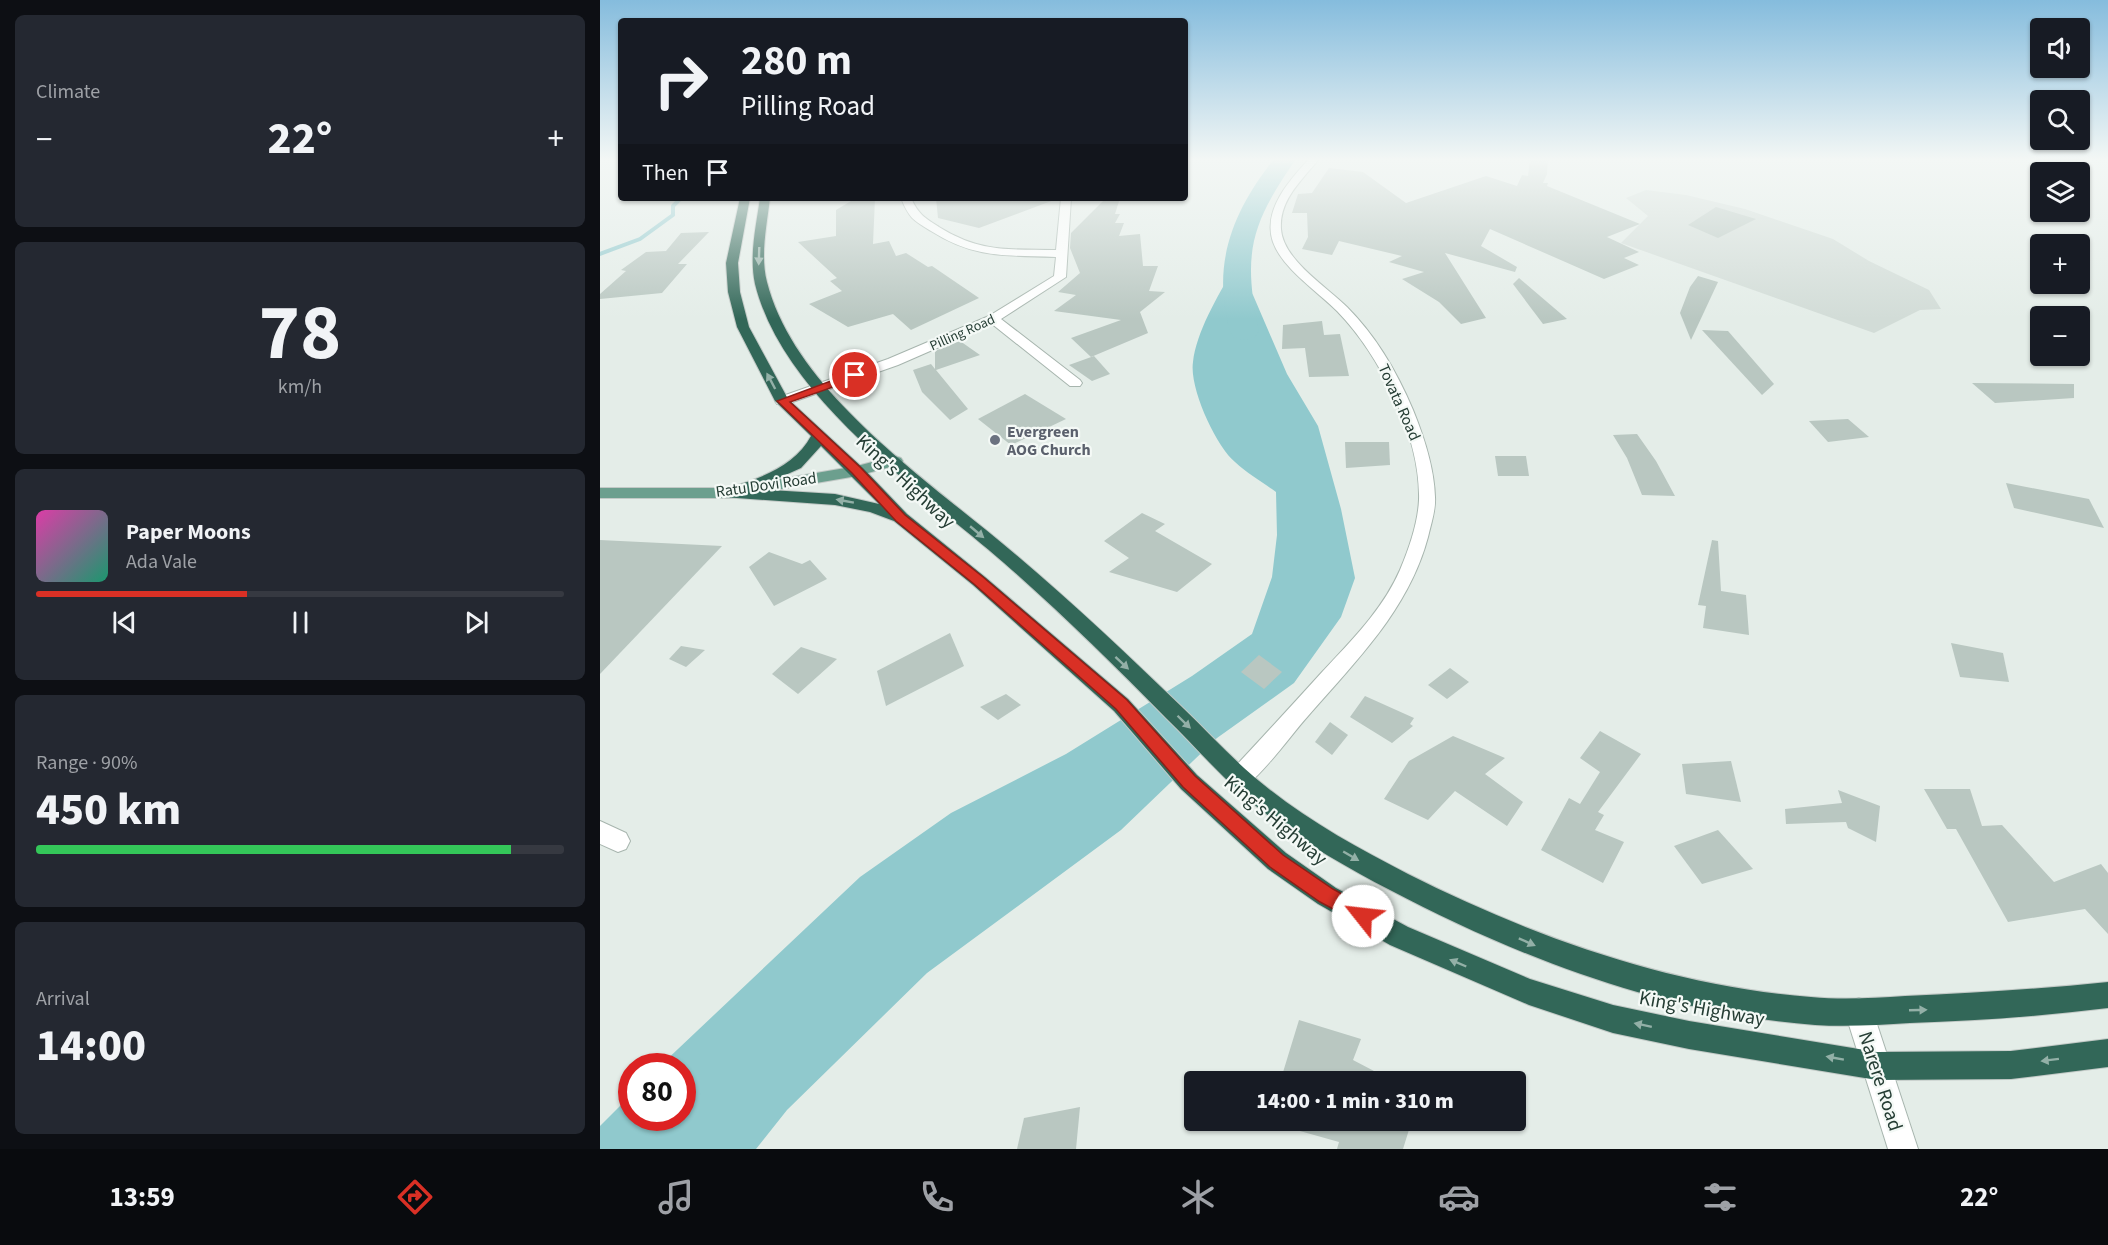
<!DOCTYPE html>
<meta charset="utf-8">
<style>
body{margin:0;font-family:"Source Sans 3",sans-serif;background:#242831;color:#f1f3f6;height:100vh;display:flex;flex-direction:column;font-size:22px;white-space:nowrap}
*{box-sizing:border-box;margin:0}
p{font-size:20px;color:#9ea1a6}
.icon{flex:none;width:33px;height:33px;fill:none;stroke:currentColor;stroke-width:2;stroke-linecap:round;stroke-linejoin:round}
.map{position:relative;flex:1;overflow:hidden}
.side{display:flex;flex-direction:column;gap:15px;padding:15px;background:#0d0f14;width:600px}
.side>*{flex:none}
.hud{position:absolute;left:18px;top:18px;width:570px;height:183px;border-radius:6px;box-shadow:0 2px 4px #0004;background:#171b24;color:#f1f3f6;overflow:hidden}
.fabs{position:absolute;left:1430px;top:18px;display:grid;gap:12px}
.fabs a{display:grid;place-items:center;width:60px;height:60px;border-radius:6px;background:#171b24;box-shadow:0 2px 4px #0004;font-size:30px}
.speed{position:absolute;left:18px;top:1053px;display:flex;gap:12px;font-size:30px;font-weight:700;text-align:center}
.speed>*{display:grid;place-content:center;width:78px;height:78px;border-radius:50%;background:#171b24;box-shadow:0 2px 4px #0004;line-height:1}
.speed .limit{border:9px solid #d22;background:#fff;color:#111}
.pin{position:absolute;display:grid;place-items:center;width:51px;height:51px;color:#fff;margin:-26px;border:3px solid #fff;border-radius:50%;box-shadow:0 2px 6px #0007}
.me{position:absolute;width:66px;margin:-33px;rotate:299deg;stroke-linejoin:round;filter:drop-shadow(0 0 4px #0008)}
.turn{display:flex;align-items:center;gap:21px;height:126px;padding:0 24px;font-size:27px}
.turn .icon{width:78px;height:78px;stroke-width:2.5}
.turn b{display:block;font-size:42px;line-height:51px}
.then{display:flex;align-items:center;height:57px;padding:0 24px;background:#0003;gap:12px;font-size:22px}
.big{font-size:45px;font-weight:800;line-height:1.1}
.side .card{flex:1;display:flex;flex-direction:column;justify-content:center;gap:9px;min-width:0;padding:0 21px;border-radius:9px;background:#242831}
.side .dial{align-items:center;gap:0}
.dial b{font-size:78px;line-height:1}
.song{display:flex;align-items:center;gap:18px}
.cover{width:72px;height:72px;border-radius:9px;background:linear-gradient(135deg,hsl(320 70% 55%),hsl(160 70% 35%))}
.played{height:6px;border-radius:3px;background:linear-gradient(90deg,#d93025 40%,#363941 40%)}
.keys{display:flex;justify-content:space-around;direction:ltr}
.heat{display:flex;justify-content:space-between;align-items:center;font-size:33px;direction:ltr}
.charge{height:9px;border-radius:4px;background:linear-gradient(90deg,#34c759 90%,#363941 0)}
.trip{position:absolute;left:584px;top:1071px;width:342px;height:60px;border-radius:6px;background:#171b24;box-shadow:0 2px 4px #0004;font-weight:800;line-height:60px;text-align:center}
.menu{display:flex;height:96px;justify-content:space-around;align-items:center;background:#090b0e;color:#9ea1a6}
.menu .icon{width:42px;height:42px}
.menu .on{color:#d93025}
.menu b{font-size:27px;color:#f1f3f6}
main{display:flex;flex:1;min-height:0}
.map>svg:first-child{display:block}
</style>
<main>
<section class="side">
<div class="card"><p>Climate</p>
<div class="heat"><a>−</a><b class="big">22°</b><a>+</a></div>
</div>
<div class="card dial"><b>78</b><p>km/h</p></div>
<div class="card">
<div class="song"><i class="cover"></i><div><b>Paper Moons</b><p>Ada Vale</p></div></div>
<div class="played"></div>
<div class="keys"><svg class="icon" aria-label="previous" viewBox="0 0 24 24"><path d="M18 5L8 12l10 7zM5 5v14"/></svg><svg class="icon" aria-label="pause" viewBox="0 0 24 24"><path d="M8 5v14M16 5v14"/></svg><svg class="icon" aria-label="next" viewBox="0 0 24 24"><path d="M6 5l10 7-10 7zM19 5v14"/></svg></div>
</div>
<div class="card"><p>Range · 90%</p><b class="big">450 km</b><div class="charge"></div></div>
<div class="card"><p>Arrival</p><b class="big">14:00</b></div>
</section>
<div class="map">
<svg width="1508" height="1149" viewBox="0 0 1508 1149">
<rect width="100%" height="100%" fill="#e4ede8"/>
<polygon fill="#d2dcd7" points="1046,190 1086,195 1145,209 1233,239 1269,261 1329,290 1341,309 1320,310 1274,333 1021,243 1048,216 1026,198"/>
<path fill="#90c9cd" d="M633,270L653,295L687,374L718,426L741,509L755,578L741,617L694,683L617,738L521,830L327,973L187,1110L156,1149H0V1126L31,1095L32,1118H82V1066H60L260,877L351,813L466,754L592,676L652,634L672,577L677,535L676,492C662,482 647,473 635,462C616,446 589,388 593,362C596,333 618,295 633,270Z"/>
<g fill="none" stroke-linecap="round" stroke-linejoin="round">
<polyline stroke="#90c9cd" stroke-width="4" points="0,254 40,239 73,215 73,206 81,198"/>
<path fill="#90c9cd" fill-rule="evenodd" d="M674,159H696C651,224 642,253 659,331L655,337L644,340L633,337C627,328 627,317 625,307C616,250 640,202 674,159Z"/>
</g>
<g fill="#b9c7c1">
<polygon points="930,159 948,159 947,174 943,183 948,183 947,186 1040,224 1007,237 1039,252 1024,258 1039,265 1004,279 890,229 881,246 917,267 915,272 845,253 886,318 861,324 839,302 802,279 824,272 789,262 802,256 739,241 732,255 702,249 708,237 707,213 692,213 698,194 712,193 729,168 763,172 806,203 886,176 917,186 922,175 928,176"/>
<polygon points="256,198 275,198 273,244 289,241 296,256 306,253 328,267 332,266 379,298 311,330 293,314 248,327 209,304 242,291 230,281 237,278 198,242 236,236 236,210"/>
<polygon points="336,198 454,198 454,200 379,228 338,218"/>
<polygon points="506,198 520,198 515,214 520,214 515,223 524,223 519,236 540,234 543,266 558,266 549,291 565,292 540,312 548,333 491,357 471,338 521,320 454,311 476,295 458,292 480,273 470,248 471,233"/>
<polygon points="1116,207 1156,219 1118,238 1088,225"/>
<polygon points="109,232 78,264 87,264 62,293 0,299 0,294 26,271 21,270 46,252 66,251 81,233"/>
<polygon points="1098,276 1118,282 1091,340 1080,313 1090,287"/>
<polygon points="919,278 967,319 943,324 913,284"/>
<polygon points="722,321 724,335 740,334 749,376 709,377 705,348 682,349 683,325"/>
<polygon points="1102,330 1128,331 1174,384 1162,395"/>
<polygon points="360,341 380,355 336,370 368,409 350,420 322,392 313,370 331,364 335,369 335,351"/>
<polygon points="494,356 510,374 492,381 469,365"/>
<polygon points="1372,383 1474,384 1474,398 1395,403"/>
<polygon points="425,394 466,419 411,445 378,419"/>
<polygon points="1248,419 1269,437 1228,442 1209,421"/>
<polygon points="1037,434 1056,461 1075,496 1042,495 1027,458 1013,435"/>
<polygon points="745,442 789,442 790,465 746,468"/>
<polygon points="895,456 926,456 929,476 898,476"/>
<polygon points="1406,483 1489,499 1504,528 1414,508"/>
<polygon points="542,513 565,524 555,531 612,564 577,592 509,572 529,558 504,541"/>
<polygon points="0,540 122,546 0,674"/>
<polygon points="1112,540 1118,541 1121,591 1146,595 1149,635 1103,628 1106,606 1098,605"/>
<polygon points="169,552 202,564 210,560 227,579 174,606 149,567"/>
<polygon points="350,633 364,666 286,706 277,671"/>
<polygon points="1351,643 1403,653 1409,682 1360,677"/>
<polygon points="81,646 105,650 86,667 69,659"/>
<polygon points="201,647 237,659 198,694 172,674"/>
<polygon points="659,655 682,672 664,689 641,672"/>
<polygon points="850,668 869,682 847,699 828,685"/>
<polygon points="406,694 421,705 398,720 380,707"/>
<polygon points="765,696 814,718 810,724 813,726 792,743 750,717"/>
<polygon points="730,722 748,735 732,755 715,742"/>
<polygon points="1000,731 1041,754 998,812 1004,815 995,830 1024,842 1003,883 941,850 969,798 980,804 1000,772 980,758"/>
<polygon points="853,736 905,758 885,774 923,802 907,826 855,791 828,820 784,799 809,761"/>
<polygon points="1131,761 1141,802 1086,794 1082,764"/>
<polygon points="1324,789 1370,789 1382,826 1402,825 1454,882 1501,864 1508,873 1508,934 1485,909 1408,922 1356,829 1347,829"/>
<polygon points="1238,790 1280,806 1276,842 1248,828 1246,822 1186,824 1185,809 1242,803"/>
<polygon points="1118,830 1153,869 1102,884 1074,846"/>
<polygon points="699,1020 761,1039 753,1060 795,1082 680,1082"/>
<polygon points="480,1107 476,1149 417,1149 424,1118"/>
<polygon points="683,1120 812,1120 803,1149 737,1149 739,1142 682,1126"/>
</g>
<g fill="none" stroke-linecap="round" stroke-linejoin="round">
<g stroke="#a7b5ae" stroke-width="2">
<g id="minor">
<path d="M709,159H719C702,180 679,200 681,229C683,260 727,287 747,307C776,336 797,372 813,410C824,437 834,467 835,497C836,510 831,524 828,537C809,609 756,661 708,716C691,735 667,769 648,784C642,788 637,787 631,785L628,778L631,771C662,738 693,704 723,671C752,640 783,609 800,570C809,549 818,522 819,500C821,437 780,355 737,311C718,292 682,268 673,242C662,210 690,180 709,159Z"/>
<path d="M301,198H311C318,214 325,218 339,227C381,253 409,249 456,250L461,198H471L466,277L401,319L480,380L482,383L480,386H470L392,324L298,365L187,404H177L175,401L177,398L288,359L389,316L454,276L456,257C406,255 375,259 331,231C313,220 309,218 301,198Z"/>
<polygon points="0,821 26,833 30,841 26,849 18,852 0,844"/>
<polygon points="1259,998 1269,1002 1273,1012 1318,1149 1288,1149 1245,1012 1249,1002"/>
</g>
</g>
<g stroke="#c2c9c6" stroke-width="2">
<polygon id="major" points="295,456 301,458 303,461 301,464 257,476 129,498 0,498 0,488 129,488 257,466"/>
</g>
<g stroke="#c2c9c6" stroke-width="2">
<g id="highway">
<path d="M140,198H150L138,263L140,292L149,327L188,399L263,468L307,514L385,577L528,699L597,775L686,853L736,888L808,927L930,979L1013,1005L1089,1021L1277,1052L1411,1051L1508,1039V1067L1411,1079L1277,1080L1089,1049L1013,1033L929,1005L790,945L718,904L668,869L581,789L514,711L373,585L294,521L270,512L235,505L123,497L121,493L123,489C155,481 195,467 211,436L175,401L137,327L128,292L126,263ZM221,446L279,504L235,494L154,489L201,468Z"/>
<path d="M160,198H170C167,225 160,255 167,282C195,393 332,483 415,554C473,603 529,656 584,709C610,734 635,762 664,785C708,821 758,848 808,874C933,937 1071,986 1211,997C1243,1000 1274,998 1305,996C1373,993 1440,989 1508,982V1008C1442,1016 1376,1021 1310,1023C1279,1025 1247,1027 1215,1025C1067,1014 921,959 790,890C742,865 694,837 652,803C621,777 595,746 566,718C514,665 460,612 404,563C320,490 183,397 155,284C149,256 156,226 160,198Z"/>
</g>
</g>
<use href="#minor" fill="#fff" fill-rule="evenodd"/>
<use href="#major" fill="#6c9f8e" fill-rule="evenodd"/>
<use href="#highway" fill="#326758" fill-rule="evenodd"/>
</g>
<defs><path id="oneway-solid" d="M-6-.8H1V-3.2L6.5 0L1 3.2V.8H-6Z" transform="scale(1.5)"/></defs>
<g fill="#93b0a7">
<use href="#oneway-solid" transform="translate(159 256) rotate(92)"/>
<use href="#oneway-solid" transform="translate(171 381) rotate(-118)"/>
<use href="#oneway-solid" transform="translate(245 501) rotate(-170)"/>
<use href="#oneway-solid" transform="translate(377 532) rotate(40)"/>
<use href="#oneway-solid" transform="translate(522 663) rotate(43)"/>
<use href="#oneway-solid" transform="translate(584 722) rotate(44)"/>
<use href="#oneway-solid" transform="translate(751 856) rotate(30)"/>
<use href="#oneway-solid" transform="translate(927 942) rotate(24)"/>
<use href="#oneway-solid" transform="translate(858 963) rotate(-157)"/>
<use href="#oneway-solid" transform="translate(1318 1010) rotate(-2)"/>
<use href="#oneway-solid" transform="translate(1043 1025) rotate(-168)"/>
<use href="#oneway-solid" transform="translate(1235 1058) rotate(-170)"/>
<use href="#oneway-solid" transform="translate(1450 1060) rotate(173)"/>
</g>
<linearGradient id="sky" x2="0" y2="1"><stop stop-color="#85bcdd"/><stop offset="0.5" stop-color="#f3f7f5"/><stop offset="1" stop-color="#f3f7f5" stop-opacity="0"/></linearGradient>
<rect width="1508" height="319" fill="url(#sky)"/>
<polygon fill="#d93025" stroke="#8d1f18" stroke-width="1.5" points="255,372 260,375 259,378 190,402 261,468 305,515 383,577 527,700 595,776 683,855 733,889 770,909 773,916 770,922 763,925 720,902 670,867 583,787 516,709 374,584 296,521 252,473 177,401"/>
<circle fill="#6b7280" stroke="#f4f9f6" stroke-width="2" cx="395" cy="440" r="6"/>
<g text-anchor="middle" stroke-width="4.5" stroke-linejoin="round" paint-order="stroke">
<g font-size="14" fill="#253d34" stroke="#f4f9f6">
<text transform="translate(362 332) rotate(-24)" y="5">Pilling Road</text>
</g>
<g font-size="16" fill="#253d34" stroke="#f4f9f6">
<text transform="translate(800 402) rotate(66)" y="6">Tovata Road</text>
<text transform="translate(166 484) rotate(-8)" y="6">Ratu Dovi Road</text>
</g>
<g font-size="16" font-weight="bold" fill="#5b616d" stroke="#f4f9f6" text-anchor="start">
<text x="407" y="437">Evergreen<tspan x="407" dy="18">AOG Church</tspan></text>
</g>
<g font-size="20" fill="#253d34" stroke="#f4f9f6">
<text transform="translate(306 481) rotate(43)" y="7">King's Highway</text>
<text transform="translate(676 820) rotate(40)" y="7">King's Highway</text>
<text transform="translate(1102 1008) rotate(10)" y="7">King's Highway</text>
<text transform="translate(1281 1081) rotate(72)" y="7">Narere Road</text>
</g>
</g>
</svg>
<div class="fabs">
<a><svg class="icon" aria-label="sound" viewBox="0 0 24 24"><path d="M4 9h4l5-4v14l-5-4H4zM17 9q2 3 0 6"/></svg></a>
<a><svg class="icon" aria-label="search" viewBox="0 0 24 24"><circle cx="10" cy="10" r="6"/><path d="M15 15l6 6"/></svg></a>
<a><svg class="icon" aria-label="layers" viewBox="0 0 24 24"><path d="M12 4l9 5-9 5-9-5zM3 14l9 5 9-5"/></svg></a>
<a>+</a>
<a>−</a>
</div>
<div class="speed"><div class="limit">80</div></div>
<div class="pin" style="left:255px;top:375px;background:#d93025"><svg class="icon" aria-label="arrive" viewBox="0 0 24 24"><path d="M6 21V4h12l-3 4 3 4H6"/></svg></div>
<svg class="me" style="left:763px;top:916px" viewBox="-20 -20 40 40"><circle r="19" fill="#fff"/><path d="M0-13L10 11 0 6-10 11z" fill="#d93025"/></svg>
<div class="trip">14:00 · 1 min · 310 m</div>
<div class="hud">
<div class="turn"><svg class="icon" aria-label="right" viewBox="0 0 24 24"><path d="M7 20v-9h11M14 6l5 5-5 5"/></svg><div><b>280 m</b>Pilling Road</div></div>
<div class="then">Then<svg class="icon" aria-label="arrive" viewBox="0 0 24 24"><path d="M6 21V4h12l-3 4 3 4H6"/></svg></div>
</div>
</div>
</main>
<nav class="menu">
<b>13:59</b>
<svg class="icon on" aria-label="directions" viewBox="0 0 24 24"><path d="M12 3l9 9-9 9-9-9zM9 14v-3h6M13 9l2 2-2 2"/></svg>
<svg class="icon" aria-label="music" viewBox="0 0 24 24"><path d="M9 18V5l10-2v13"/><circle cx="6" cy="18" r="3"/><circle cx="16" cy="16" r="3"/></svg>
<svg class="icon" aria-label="phone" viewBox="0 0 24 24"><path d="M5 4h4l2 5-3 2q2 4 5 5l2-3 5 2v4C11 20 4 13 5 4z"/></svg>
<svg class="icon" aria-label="climate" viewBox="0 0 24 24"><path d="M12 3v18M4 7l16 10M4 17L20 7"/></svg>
<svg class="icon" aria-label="car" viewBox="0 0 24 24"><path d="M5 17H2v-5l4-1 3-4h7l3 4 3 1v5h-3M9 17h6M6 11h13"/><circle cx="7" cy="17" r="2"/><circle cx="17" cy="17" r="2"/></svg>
<svg class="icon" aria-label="filters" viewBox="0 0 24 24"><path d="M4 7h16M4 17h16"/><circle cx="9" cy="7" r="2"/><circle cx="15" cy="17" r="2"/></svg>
<b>22°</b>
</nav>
